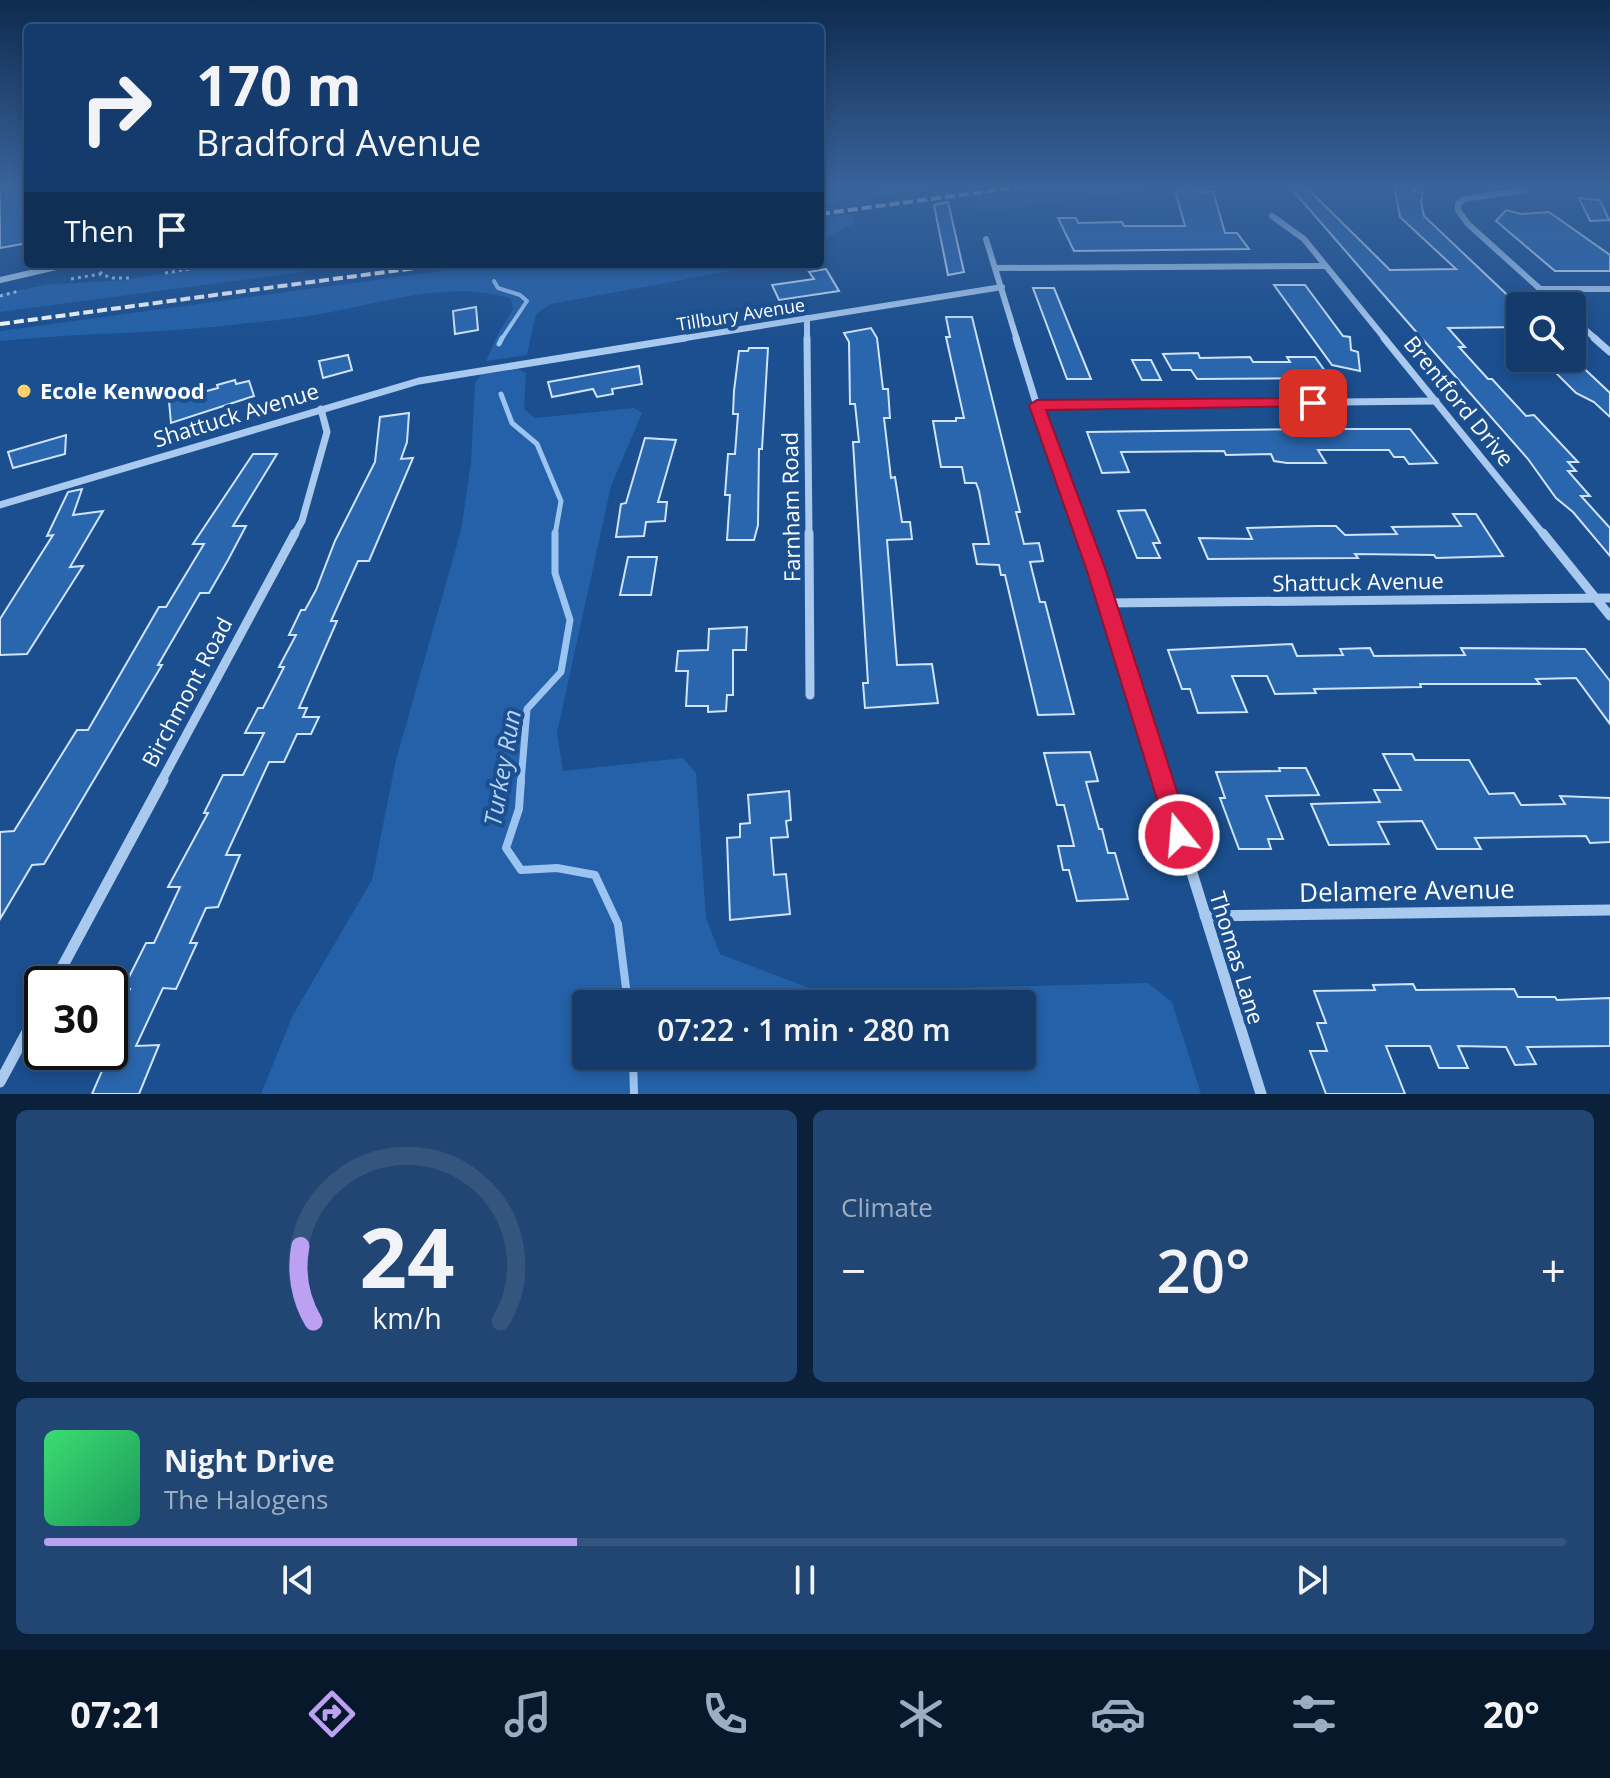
<!DOCTYPE html>
<meta charset="utf-8">
<style>
body{margin:0;font-family:"Open Sans",sans-serif;background:#214673;color:#f1f3f6;height:100vh;display:flex;flex-direction:column;font-size:30px;white-space:nowrap}
*{box-sizing:border-box;margin:0}
p{font-size:26px;color:#9dadc1}
.icon{flex:none;width:44px;height:44px;fill:none;stroke:currentColor;stroke-width:2;stroke-linecap:round;stroke-linejoin:round}
.map{position:relative;height:1094px;overflow:hidden}
.panel{display:flex;flex-direction:column;gap:16px;padding:16px;background:#0b203b;flex:1}
.panel>*{flex:none}
.banner{position:absolute;left:24px;top:24px;width:800px;height:244px;border-radius:8px;box-shadow:0 4px 12px #0003,0 0 0 2px #33557e;background:#143b6b;color:#f1f3f6;overflow:hidden}
.tools{position:absolute;left:1506px;top:292px;display:grid;gap:16px}
.tools a{display:grid;place-items:center;width:80px;height:80px;border-radius:8px;background:#143b6b;box-shadow:0 4px 12px #0003,0 0 0 2px #33557e;font-size:40px}
.speed{position:absolute;left:24px;top:966px;display:flex;gap:16px;font-size:40px;font-weight:700;text-align:center}
.speed>*{display:grid;place-content:center;width:104px;height:104px;border-radius:50%;background:#143b6b;box-shadow:0 4px 12px #0003,0 0 0 2px #33557e;line-height:1}
.speed .limit{border:4px solid #111;border-radius:12px;background:#fff;color:#111}
.pin{position:absolute;display:grid;place-items:center;width:68px;height:68px;color:#fff;margin:-34px;border-radius:16px;box-shadow:0 4px 12px #0006}
.me{position:absolute;width:88px;margin:-44px;rotate:343deg;stroke-linejoin:round;filter:drop-shadow(0 0 6px #0008)}
.turn{display:flex;align-items:center;gap:28px;height:168px;padding:0 40px;font-size:36px}
.turn .icon{width:104px;height:104px;stroke-width:2.5}
.turn b{display:block;font-size:56px;line-height:68px}
.then{display:flex;align-items:center;height:76px;padding:0 40px;background:#0003;gap:16px;font-size:30px}
.big{font-size:60px;font-weight:600;line-height:1.1}
.panel .tile{flex:1;display:flex;flex-direction:column;justify-content:center;gap:12px;min-width:0;padding:0 28px;border-radius:12px;background:#214673}
.panel .dial{align-items:center;gap:0}
.dial svg{height:208px;overflow:visible;fill:none;stroke:#33557e;stroke-width:7;stroke-linecap:round;text-anchor:middle}
.dial text{fill:#f1f3f6;stroke:none}
.song{display:flex;align-items:center;gap:24px}
.cover{width:96px;height:96px;border-radius:12px;background:linear-gradient(135deg,hsl(140 70% 55%),hsl(150 70% 35%))}
.played{height:8px;border-radius:4px;background:linear-gradient(90deg,#bca0f2 35%,#33557e 35%)}
.keys{display:flex;justify-content:space-around;direction:ltr}
.heat{display:flex;justify-content:space-between;align-items:center;font-size:44px;direction:ltr}
.panel .tiles{flex:1;display:grid;gap:16px;grid-template-columns:1fr 1fr}
.tile:last-child{grid-column:span 2}
.trip{position:absolute;left:572px;top:990px;width:464px;height:80px;border-radius:8px;background:#143b6b;box-shadow:0 4px 12px #0003,0 0 0 2px #33557e;font-weight:600;line-height:80px;text-align:center}
.tabs{display:flex;height:128px;justify-content:space-around;align-items:center;background:#08182b;color:#9dadc1}
.tabs .icon{width:56px;height:56px}
.tabs .active{color:#bca0f2}
.tabs b{font-size:36px;color:#f1f3f6}
.map>svg:first-child{display:block}
</style>
<div class="map">
<svg width="1610" height="1094" viewBox="0 0 1610 1094">
<rect width="100%" height="100%" fill="#1b4f8f"/>
<g fill="#2461a8" fill-rule="evenodd">
<polygon points="926,185 968,185 820,204 820,199"/>
<polygon points="1061,185 1148,185 1148,190 989,211 978,209 978,195"/>
<polygon points="848,214 854,217 855,223 820,241 820,218"/>
<polygon points="224,264 361,264 0,312 0,294 45,285 124,280"/>
<path d="M493,264H768L551,304L536,314L527,355L486,361L498,334L513,309L511,299C450,278 377,305 314,315C284,320 254,322 224,326C149,334 75,333 0,341V331Z"/>
<path d="M518,369L526,373L524,409L535,418L634,408L642,413L611,486L557,733L563,771L683,758L696,773L706,918L720,954L809,988L836,991L1148,983L1172,1002L1201,1094H261L293,1015L372,880L396,760L461,530L471,462L475,383L482,373ZM586,1004H1022V1056H586Z"/>
</g>
<g fill="none" stroke-linecap="round" stroke-linejoin="round">
<polyline stroke="#9cc4f0" stroke-width="4" points="494,281 498,288 520,295 527,301 501,340"/>
<g stroke="#9cc4f0" stroke-width="5">
<polyline points="499,344 502,338"/>
<polyline points="501,394 512,423 537,444 561,501 555,535"/>
</g>
<polyline stroke="#9cc4f0" stroke-width="7" points="521,782 527,709 561,672 570,620 555,573 555,533"/>
<g stroke="#9cc4f0" stroke-width="8">
<polyline points="521,780 519,809 506,848 521,870 557,868 595,875 618,924 628,1004"/>
<polyline points="633,1056 634,1094"/>
</g>
</g>
<g fill="#2a66ad" stroke="#cfe3fa" stroke-width="2">
<polygon points="0,185 28,185 28,243 0,248"/>
<polygon points="1292,185 1304,185 1390,270 1456,269 1400,217 1394,185 1416,185 1414,191 1423,193 1421,202 1424,216 1520,307 1520,327 1448,328 1465,347 1459,347 1488,379 1492,379 1526,416 1534,415 1578,462 1568,462 1576,471 1568,471 1590,496 1581,496 1610,528 1610,556 1573,512 1556,498 1528,459 1368,277 1290,187"/>
<polygon points="1187,187 1206,193 1213,191 1225,233 1237,233 1249,249 1074,251 1058,218 1076,218 1078,223 1122,222 1124,226 1185,226 1176,194"/>
<polygon points="1579,198 1600,200 1609,220 1590,221"/>
<polygon points="948,202 964,272 948,275 934,205"/>
<polygon points="1506,210 1521,214 1549,212 1610,255 1610,271 1555,271 1496,221"/>
<polygon points="826,269 839,291 779,300 772,285 814,279 809,272"/>
<polygon points="1274,285 1305,285 1343,336 1350,337 1351,350 1358,352 1360,371 1332,365"/>
<polygon points="1033,288 1054,288 1091,379 1067,379"/>
<polygon points="476,307 478,330 455,334 453,311"/>
<polygon points="946,317 972,317 1020,512 1016,512 1024,544 1039,543 1043,561 1030,562 1040,602 1045,602 1074,714 1038,715 1005,575 1001,575 999,565 977,564 973,544 989,544 979,491 976,483 965,483 962,467 941,467 933,421 956,421 956,418 964,418 946,337 950,337"/>
<polygon points="871,328 877,338 883,389 888,389 890,418 884,418 891,478 895,477 902,522 910,522 912,539 887,540 897,665 932,664 938,703 865,708 863,683 868,683 853,442 859,442 855,404 850,404 849,342 844,333"/>
<polygon points="749,348 768,348 762,449 759,449 758,525 754,540 727,540 730,495 725,495 728,454 735,454 738,414 733,414 734,391 739,351 748,351"/>
<polygon points="1198,353 1200,358 1250,357 1253,362 1290,362 1287,357 1315,357 1330,378 1197,379 1191,370 1172,370 1163,354"/>
<polygon points="348,355 352,370 323,378 319,361"/>
<polygon points="1541,358 1573,358 1610,393 1610,417 1594,402 1576,393"/>
<polygon points="1132,360 1151,360 1161,380 1142,380"/>
<polygon points="639,366 642,384 612,389 613,394 597,397 593,389 552,397 548,382"/>
<polygon points="235,380 236,384 249,381 254,396 171,423 169,401 218,388 217,385"/>
<polygon points="409,413 407,442 401,459 413,458 369,561 358,561 331,621 337,621 299,708 307,708 303,717 319,717 311,734 297,734 284,762 269,762 226,855 240,855 218,907 206,908 190,943 197,943 176,989 163,988 136,1046 159,1045 139,1094 92,1094 121,1027 111,1027 130,989 123,989 146,943 154,943 180,887 168,887 208,813 204,813 223,775 243,775 264,733 245,733 258,708 263,708 284,667 279,667 296,635 289,635 301,610 305,610 316,590 335,541 375,462 380,417"/>
<polygon points="1317,429 1410,429 1437,463 1409,464 1404,457 1394,457 1389,450 1318,450 1326,463 1287,463 1274,461 1271,454 1226,455 1224,451 1121,452 1129,472 1102,473 1087,432"/>
<polygon points="66,435 65,454 13,468 8,452"/>
<polygon points="645,438 676,440 658,502 667,502 665,521 646,522 644,536 616,537 621,504 626,503"/>
<polygon points="253,454 277,454 233,526 246,526 228,560 209,593 200,593 158,665 162,665 44,864 32,865 0,919 0,832 14,831 77,730 88,730 159,607 166,607 204,544 193,544"/>
<polygon points="82,489 73,515 103,511 70,567 83,566 27,654 0,655 0,619 53,535 47,536 68,492"/>
<polygon points="1145,510 1160,543 1153,543 1160,558 1137,558 1118,511"/>
<polygon points="1453,514 1476,514 1503,556 1436,558 1434,555 1355,554 1358,558 1208,559 1199,538 1252,539 1247,528 1317,526 1336,526 1345,535 1397,534 1392,527 1461,526"/>
<polygon points="628,557 657,557 651,595 620,595"/>
<polygon points="747,627 746,650 733,650 733,695 727,695 726,711 708,712 708,706 686,706 688,671 676,671 678,651 708,650 709,629"/>
<polygon points="1292,644 1297,656 1343,655 1340,649 1370,648 1374,656 1465,655 1461,648 1585,649 1610,681 1610,724 1576,678 1536,679 1540,684 1420,684 1421,687 1314,689 1316,693 1275,694 1267,676 1232,676 1247,712 1198,713 1190,689 1182,689 1168,650"/>
<polygon points="1090,752 1098,781 1086,782 1099,829 1102,829 1108,853 1115,853 1128,899 1077,901 1069,870 1063,870 1058,846 1074,846 1064,805 1057,805 1044,753"/>
<polygon points="1383,754 1412,754 1415,760 1469,760 1489,794 1514,793 1521,805 1565,804 1560,796 1610,798 1610,842 1590,843 1586,836 1475,838 1481,849 1437,849 1422,821 1378,822 1389,844 1329,845 1311,804 1380,802 1374,790 1401,790"/>
<polygon points="1279,768 1306,768 1319,795 1266,796 1283,839 1268,839 1271,849 1239,849 1220,798 1225,798 1216,772 1280,771"/>
<polygon points="789,791 791,820 786,821 788,837 771,838 774,875 786,874 790,914 730,920 727,838 740,837 740,824 750,823 748,795"/>
<polygon points="1413,984 1416,990 1514,989 1518,997 1555,997 1557,1000 1610,998 1610,1046 1527,1047 1536,1064 1515,1065 1506,1047 1458,1046 1468,1068 1439,1068 1430,1046 1386,1046 1405,1094 1326,1094 1310,1051 1327,1051 1317,1023 1326,1023 1314,991 1375,990 1373,985"/>
</g>
<g fill="none" stroke-linecap="round" stroke-linejoin="round">
<g stroke="#a9c9ee" stroke-width="3" stroke-dasharray="3 4" stroke-linecap="butt">
<polyline points="165,273 222,264"/>
<polyline points="100,274 108,264"/>
<polyline points="71,279 100,274 113,278 133,278"/>
<polyline points="0,296 19,291"/>
</g>
<polyline stroke="#a9c9ee" stroke-width="4" points="137,264 136,267 157,264"/>
<g stroke="#a9c9ee" stroke-width="6">
<polyline points="1524,190 1464,199 1458,204 1458,210 1468,224 1559,306"/>
<polyline points="1272,216 1304,239 1386,340"/>
<polyline points="986,239 1017,340"/>
<polyline points="996,268 1325,266"/>
<polyline points="0,280 69,264"/>
<polyline points="1541,289 1610,289"/>
<polyline points="807,318 807,340"/>
<polyline points="1572,318 1597,340"/>
<polyline points="673,340 1002,287"/>
</g>
<g stroke="#a9c9ee" stroke-width="7">
<polyline points="807,338 809,535"/>
<polyline points="1016,338 1050,448 1083,535"/>
<polyline points="1384,338 1544,535"/>
<polyline points="1594,338 1610,352"/>
<polyline points="1037,405 1436,401"/>
<polyline points="0,505 419,381 685,338"/>
<polyline points="294,535 302,521 327,432 321,409"/>
</g>
<g stroke="#a9c9ee" stroke-width="9">
<polyline points="809,533 810,695"/>
<polyline points="1083,533 1163,782"/>
<polyline points="1543,533 1610,616"/>
<polyline points="1107,603 1610,598"/>
<polyline points="161,782 295,533"/>
</g>
<g stroke="#a9c9ee" stroke-width="11">
<polyline points="1163,780 1261,1094"/>
<polyline points="1205,916 1610,910"/>
<polyline points="53,984 163,780"/>
<polyline points="0,1082 42,1004"/>
</g>
<g stroke="#fff" stroke-width="4" stroke-dasharray="10 4" stroke-linecap="butt">
<polyline points="820,214 1034,185"/>
<polyline points="0,324 445,264"/>
</g>
</g>
<linearGradient id="sky" x2="0" y2="1"><stop stop-color="#0f2b4f"/><stop offset="0.55" stop-color="#39639b"/><stop offset="1" stop-color="#39639b" stop-opacity="0"/></linearGradient>
<rect width="1610" height="338" fill="url(#sky)"/>
<polygon fill="#e11d48" stroke="#92132f" stroke-width="2" points="1313,398 1318,399 1318,406 1046,410 1106,571 1191,835 1188,843 1179,847 1171,843 1168,835 1087,571 1029,405 1037,400"/>
<circle fill="#ffd166" stroke="#1b4f8f" stroke-width="3" cx="24" cy="391" r="8"/>
<g text-anchor="middle" stroke-width="8" stroke-linejoin="round" paint-order="stroke">
<g font-size="18" fill="#fff" stroke="#1b4f8f">
<text transform="translate(741 315) rotate(-9)" y="6">Tillbury Avenue</text>
</g>
<g font-size="22" font-weight="bold" fill="#fff" stroke="#1b4f8f" text-anchor="start">
<text x="40" y="399">Ecole Kenwood</text>
</g>
<g font-size="22" fill="#fff" stroke="#1b4f8f">
<text transform="translate(1459 401) rotate(51)" y="8">Brentford Drive</text>
<text transform="translate(236 415) rotate(-17)" y="8">Shattuck Avenue</text>
<text transform="translate(791 507) rotate(-91)" y="8">Farnham Road</text>
<text transform="translate(1358 582) rotate(-1)" y="8">Shattuck Avenue</text>
<text transform="translate(187 692) rotate(-62)" y="8">Birchmont Road</text>
<text transform="translate(1237 958) rotate(73)" y="8">Thomas Lane</text>
</g>
<g font-size="24" font-style="italic" fill="#b5d3f5" stroke="#1b4f8f">
<text transform="translate(503 768) rotate(-80)" y="8">Turkey Run</text>
</g>
<g font-size="26" fill="#fff" stroke="#1b4f8f">
<text transform="translate(1407 891) rotate(-1)" y="9">Delamere Avenue</text>
</g>
</g>
</svg>
<div class="tools">
<a><svg class="icon" aria-label="search" viewBox="0 0 24 24"><circle cx="10" cy="10" r="6"/><path d="M15 15l6 6"/></svg></a>
</div>
<div class="speed"><div class="limit">30</div></div>
<div class="pin" style="left:1313px;top:403px;background:#d93025"><svg class="icon" aria-label="arrive" viewBox="0 0 24 24"><path d="M6 21V4h12l-3 4 3 4H6"/></svg></div>
<svg class="me" style="left:1179px;top:835px" viewBox="-20 -20 40 40"><circle r="17" fill="#e11d48" stroke="#fff" stroke-width="3"/><path d="M0-11L8 9 0 5-8 9z" fill="#fff"/></svg>
<div class="trip">07:22 · 1 min · 280 m</div>
<div class="banner">
<div class="turn"><svg class="icon" aria-label="right" viewBox="0 0 24 24"><path d="M7 20v-9h11M14 6l5 5-5 5"/></svg><div><b>170 m</b>Bradford Avenue</div></div>
<div class="then">Then<svg class="icon" aria-label="arrive" viewBox="0 0 24 24"><path d="M6 21V4h12l-3 4 3 4H6"/></svg></div>
</div>
</div>
<section class="panel">
<div class="tiles">
<div class="tile dial"><svg viewBox="0 0 100 80">
<path d="M14 69A42 42 0 1 1 86 69"/>
<path d="M14 69A42 42 0 0 1 9 40" stroke="#bca0f2"/>
<text x="50" y="56" font-size="32" font-weight="700">24</text>
<text x="50" y="72" font-size="11">km/h</text>
</svg></div>
<div class="tile"><p>Climate</p>
<div class="heat"><a>−</a><b class="big">20°</b><a>+</a></div>
</div>
<div class="tile">
<div class="song"><i class="cover"></i><div><b>Night Drive</b><p>The Halogens</p></div></div>
<div class="played"></div>
<div class="keys"><svg class="icon" aria-label="previous" viewBox="0 0 24 24"><path d="M18 5L8 12l10 7zM5 5v14"/></svg><svg class="icon" aria-label="pause" viewBox="0 0 24 24"><path d="M8 5v14M16 5v14"/></svg><svg class="icon" aria-label="next" viewBox="0 0 24 24"><path d="M6 5l10 7-10 7zM19 5v14"/></svg></div>
</div>
</div>
</section>
<nav class="tabs">
<b>07:21</b>
<svg class="icon active" aria-label="directions" viewBox="0 0 24 24"><path d="M12 3l9 9-9 9-9-9zM9 14v-3h6M13 9l2 2-2 2"/></svg>
<svg class="icon" aria-label="music" viewBox="0 0 24 24"><path d="M9 18V5l10-2v13"/><circle cx="6" cy="18" r="3"/><circle cx="16" cy="16" r="3"/></svg>
<svg class="icon" aria-label="phone" viewBox="0 0 24 24"><path d="M5 4h4l2 5-3 2q2 4 5 5l2-3 5 2v4C11 20 4 13 5 4z"/></svg>
<svg class="icon" aria-label="climate" viewBox="0 0 24 24"><path d="M12 3v18M4 7l16 10M4 17L20 7"/></svg>
<svg class="icon" aria-label="car" viewBox="0 0 24 24"><path d="M5 17H2v-5l4-1 3-4h7l3 4 3 1v5h-3M9 17h6M6 11h13"/><circle cx="7" cy="17" r="2"/><circle cx="17" cy="17" r="2"/></svg>
<svg class="icon" aria-label="filters" viewBox="0 0 24 24"><path d="M4 7h16M4 17h16"/><circle cx="9" cy="7" r="2"/><circle cx="15" cy="17" r="2"/></svg>
<b>20°</b>
</nav>
